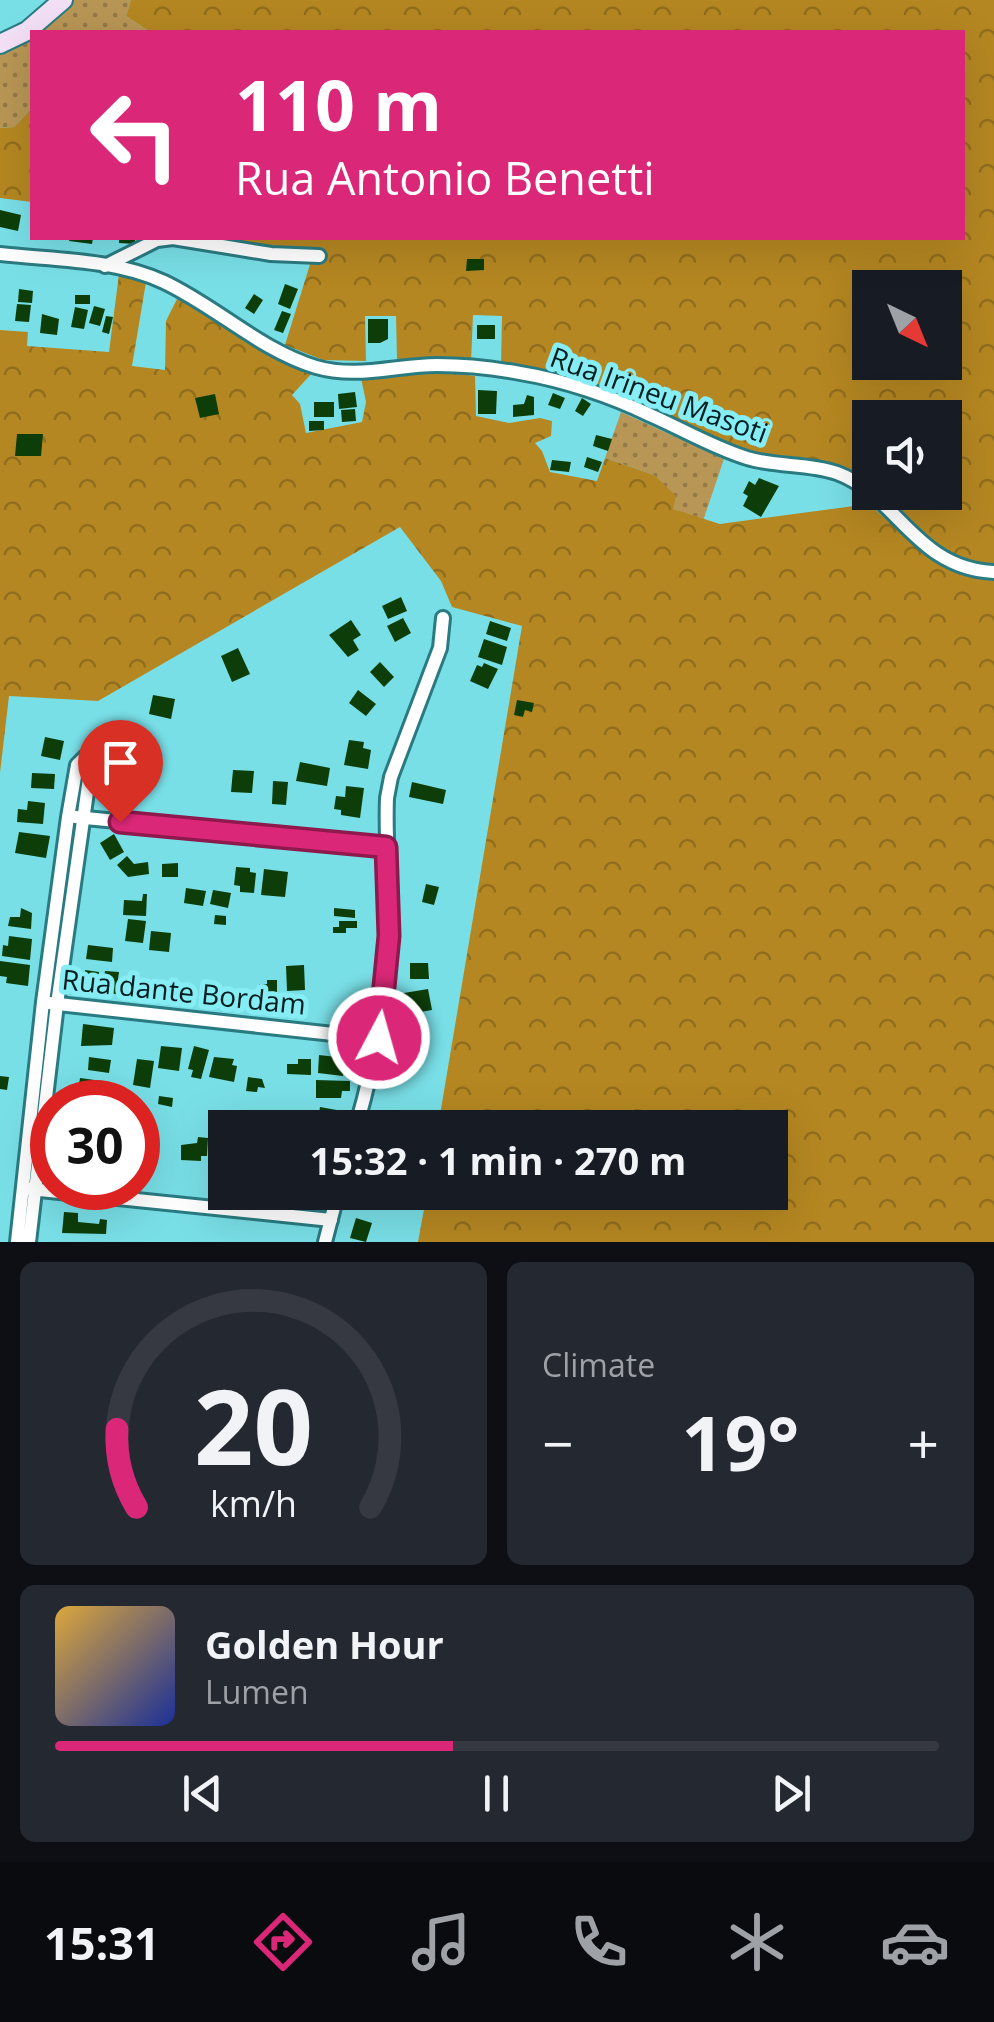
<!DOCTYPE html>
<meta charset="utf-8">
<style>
body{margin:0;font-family:"Open Sans",sans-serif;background:#242831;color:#f1f3f6;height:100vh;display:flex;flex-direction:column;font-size:38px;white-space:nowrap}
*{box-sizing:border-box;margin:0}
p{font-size:32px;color:#9ea1a6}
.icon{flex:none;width:55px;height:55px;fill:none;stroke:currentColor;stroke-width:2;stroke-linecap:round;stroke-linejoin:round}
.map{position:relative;height:1242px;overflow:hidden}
.panel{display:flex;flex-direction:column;gap:20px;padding:20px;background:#0d0f14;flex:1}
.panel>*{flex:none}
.hud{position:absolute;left:30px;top:30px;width:935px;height:210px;border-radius:0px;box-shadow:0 10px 40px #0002;background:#db2777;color:#fff;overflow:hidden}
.needle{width:65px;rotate:137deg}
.buttons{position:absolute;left:852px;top:270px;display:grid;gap:20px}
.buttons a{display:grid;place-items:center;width:110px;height:110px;border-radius:0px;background:#171b24;box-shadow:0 10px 40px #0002;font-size:50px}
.speed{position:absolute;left:30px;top:1080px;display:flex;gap:20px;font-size:50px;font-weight:700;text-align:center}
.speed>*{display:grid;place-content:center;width:130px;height:130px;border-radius:50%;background:#171b24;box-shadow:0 10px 40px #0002;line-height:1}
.speed .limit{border:15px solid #d22;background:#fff;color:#111}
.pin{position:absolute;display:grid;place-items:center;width:85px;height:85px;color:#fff;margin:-102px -42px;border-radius:50% 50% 50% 0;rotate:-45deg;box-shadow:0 0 10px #0007}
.pin .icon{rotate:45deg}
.me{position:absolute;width:110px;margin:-55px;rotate:6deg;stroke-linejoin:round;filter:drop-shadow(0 0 8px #0008)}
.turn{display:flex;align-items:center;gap:35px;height:210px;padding:0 40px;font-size:45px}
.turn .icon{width:130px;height:130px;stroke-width:2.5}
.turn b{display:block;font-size:70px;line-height:85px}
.big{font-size:75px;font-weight:700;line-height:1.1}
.panel .tile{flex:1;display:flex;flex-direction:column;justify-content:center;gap:15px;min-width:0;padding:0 35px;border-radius:15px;background:#242831}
.panel .dial{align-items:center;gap:0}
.dial svg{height:260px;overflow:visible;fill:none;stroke:#363941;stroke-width:7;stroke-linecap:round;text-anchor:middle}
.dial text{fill:#f1f3f6;stroke:none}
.song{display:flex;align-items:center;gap:30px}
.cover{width:120px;height:120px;border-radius:15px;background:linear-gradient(135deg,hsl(40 70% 55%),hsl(230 70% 35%))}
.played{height:10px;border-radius:5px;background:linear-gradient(90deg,#db2777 45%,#363941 45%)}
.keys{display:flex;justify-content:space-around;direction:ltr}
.heat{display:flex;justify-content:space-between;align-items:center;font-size:55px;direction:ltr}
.panel .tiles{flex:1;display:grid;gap:20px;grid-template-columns:1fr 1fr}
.tile:last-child{grid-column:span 2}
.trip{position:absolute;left:208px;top:1110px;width:580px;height:100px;border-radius:0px;background:#171b24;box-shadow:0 10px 40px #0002;font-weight:700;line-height:100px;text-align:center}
.menu{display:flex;height:160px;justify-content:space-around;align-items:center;background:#090b0e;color:#9ea1a6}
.menu .icon{width:70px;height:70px}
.menu .on{color:#db2777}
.menu b{font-size:45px;color:#f1f3f6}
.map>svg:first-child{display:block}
</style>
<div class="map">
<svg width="994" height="1242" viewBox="0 0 994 1242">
<defs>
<pattern id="grass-dots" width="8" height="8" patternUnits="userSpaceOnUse" patternTransform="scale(2.5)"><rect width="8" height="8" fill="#b89655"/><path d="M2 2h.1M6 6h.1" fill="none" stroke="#937a46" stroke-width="1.8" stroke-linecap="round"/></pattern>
<pattern id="forest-crowns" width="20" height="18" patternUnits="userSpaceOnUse" patternTransform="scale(2.5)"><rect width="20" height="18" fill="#b58722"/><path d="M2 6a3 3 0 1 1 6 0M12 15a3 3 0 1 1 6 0" fill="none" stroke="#916e1d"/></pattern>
</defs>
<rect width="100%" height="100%" fill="#79dfe7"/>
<g fill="url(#grass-dots)">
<polygon points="72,0 131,0 126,16 150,32 36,32"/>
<polygon points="32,34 32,108 14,127 0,128 0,52"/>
<polygon points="621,412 724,459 703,521 673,509 654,475 605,458"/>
</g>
<g fill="url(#forest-crowns)" fill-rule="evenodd">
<path d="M131,0H994V567C935,555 919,533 879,493L945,492V418H870V484C835,453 781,463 739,449L630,399L552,373L501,365L502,316L473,315L471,362L397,359L396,316H365L366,361L323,360L285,345L311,261L201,238H962V32H150L126,16ZM870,288H945V362H870Z"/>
<polygon points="32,108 32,202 0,198 0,128 14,127"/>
<path d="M119,274L146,282L132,366L165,370L166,321L178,297L268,356L313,372L292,395L300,404L306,433L362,422L366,402L361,378L437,371L475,376L476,416L509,423L540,418L552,421L551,436L535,443L542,451L550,472L597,481L605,458L654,475L676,496L673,509L720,524L869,504C906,537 942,574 994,578V1242H418L427,1193L770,1192V1128L438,1127L522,626L452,607L441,581L400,527L98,701L9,696L0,773V330L28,332L27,346L109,352Z"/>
</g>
<g fill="#0d3e09">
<polygon points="0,210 21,215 18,231 0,227"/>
<polygon points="70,238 93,238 92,244 69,241"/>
<polygon points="119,238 135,238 135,244 119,243"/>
<polygon points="467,259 484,259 484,270 466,271"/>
<polygon points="285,284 298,289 290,309 278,304"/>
<polygon points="19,289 33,291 32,303 18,302"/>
<polygon points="254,294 263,300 254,314 245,308"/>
<rect x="75" y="295" width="15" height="9"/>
<polygon points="17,304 31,305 29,322 15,321"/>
<polygon points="94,306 105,309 100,326 89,323"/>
<polygon points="75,307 88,310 84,329 71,327"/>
<polygon points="282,311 291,314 283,333 274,330"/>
<polygon points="42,314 59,319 57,335 40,333"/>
<polygon points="106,316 113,317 109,334 102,332"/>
<polygon points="368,319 388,319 388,339 380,343 368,343"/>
<rect x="477" y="325" width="18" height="14"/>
<polygon points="478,390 497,391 496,414 478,414"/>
<polygon points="355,392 357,407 339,409 338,394"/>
<polygon points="553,393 565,398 560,409 548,405"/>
<polygon points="215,394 219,414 200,418 195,398"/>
<polygon points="527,395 534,397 534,415 513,417 513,405 524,404"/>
<polygon points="582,398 591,404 583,416 575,411"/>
<rect x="314" y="402" width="20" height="15"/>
<polygon points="355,409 356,421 342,422 341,410"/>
<polygon points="309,421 324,421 324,430 309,431"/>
<polygon points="17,434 43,434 41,456 15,456"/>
<polygon points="596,435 612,439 608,451 593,446"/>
<polygon points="587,457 602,462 598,472 584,467"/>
<polygon points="552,460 571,462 569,472 550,470"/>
<polygon points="759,478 779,486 761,517 743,506 748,496 743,493 749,481 755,485"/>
<polygon points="401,597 407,611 388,619 382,606"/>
<polygon points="403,618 411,633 395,642 387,626"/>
<polygon points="351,620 361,635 353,640 359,650 348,657 329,635"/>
<polygon points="490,621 511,628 507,641 486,634"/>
<polygon points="484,639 507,647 502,665 478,657"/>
<polygon points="238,648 250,674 232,682 221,656"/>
<polygon points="380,662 394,677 384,687 370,672"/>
<polygon points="484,663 498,669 488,689 470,681 477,665 482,667"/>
<polygon points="358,690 376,704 366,716 349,703"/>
<polygon points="153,695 175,699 171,719 149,714"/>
<polygon points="517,700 534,703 532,712 525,710 523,717 514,715"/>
<polygon points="45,737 64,741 60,760 41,756"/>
<polygon points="349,740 364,742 363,748 371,750 368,769 344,765"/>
<polygon points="123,747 141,750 137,774 119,771"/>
<polygon points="300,762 330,768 327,786 296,781"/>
<polygon points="233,770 254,771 252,793 231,792"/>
<polygon points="32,773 55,774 54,789 31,788"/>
<polygon points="273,781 288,782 286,805 272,804"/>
<polygon points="412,782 446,790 443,804 409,797"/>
<polygon points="346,786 364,788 360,818 341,815 341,810 334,809 336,796 345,797"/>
<polygon points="28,801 45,803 43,824 17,822 18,809 27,810"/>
<polygon points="19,832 50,836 46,858 15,853"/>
<polygon points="114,834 124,852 110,860 100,843"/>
<polygon points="127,856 134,864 148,862 149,874 128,877 117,865"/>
<polygon points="178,863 178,877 162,877 162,864"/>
<polygon points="236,867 250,868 250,872 256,873 254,893 240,892 240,886 234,885"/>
<polygon points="264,869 288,872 285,897 261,895"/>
<polygon points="426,884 439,887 434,905 422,902"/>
<polygon points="186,888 206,891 203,906 184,903"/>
<polygon points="213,890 231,893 228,908 210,904"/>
<polygon points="143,894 147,894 146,916 123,915 124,900 142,901"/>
<polygon points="21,908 32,913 31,929 8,926 10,917 20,917"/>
<polygon points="334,908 355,910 355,918 334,916"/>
<polygon points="215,915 226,916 226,925 214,924"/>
<polygon points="128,919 146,921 143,943 125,941"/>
<polygon points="339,921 357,921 357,928 346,928 346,933 333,933 333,927 339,927"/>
<polygon points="151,931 171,933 169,952 149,950"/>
<polygon points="9,936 32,939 30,960 2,956 3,945 8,946"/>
<polygon points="88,945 113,948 112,962 86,959"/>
<polygon points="0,961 30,965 28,986 6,983 7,977 0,976"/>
<polygon points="410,963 428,963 429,979 410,979"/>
<polygon points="304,965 305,990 287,991 286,966"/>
<polygon points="85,970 99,972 97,994 83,992"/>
<polygon points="105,971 119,972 116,994 102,993"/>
<polygon points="267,980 277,980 277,1001 259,1001 259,984 267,984"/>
<polygon points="428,989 432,1010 402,1015 398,994"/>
<polygon points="83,1024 114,1028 112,1045 81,1046"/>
<polygon points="161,1046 182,1048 179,1071 158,1068"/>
<polygon points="194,1046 209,1050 201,1079 191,1077 193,1070 188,1069"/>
<polygon points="398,1049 424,1053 421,1066 396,1062"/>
<polygon points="319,1055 345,1058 343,1076 318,1073"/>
<polygon points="89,1057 111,1060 109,1073 88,1070"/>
<polygon points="214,1057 234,1059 232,1065 237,1066 234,1082 209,1077"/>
<polygon points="137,1059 154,1061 150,1088 133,1085"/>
<polygon points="298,1059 311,1059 311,1075 287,1074 287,1064 298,1064"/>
<polygon points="0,1076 9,1077 7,1090 0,1089"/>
<polygon points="248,1077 262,1079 265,1088 258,1087 257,1092 246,1091"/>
<polygon points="80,1078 102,1081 99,1101 77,1098"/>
<polygon points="316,1080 350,1081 350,1091 342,1091 341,1098 316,1098"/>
<polygon points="159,1096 173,1098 172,1107 158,1104"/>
<polygon points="320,1107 342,1111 340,1125 318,1121"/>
<polygon points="198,1137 208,1138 207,1156 201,1156 201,1161 181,1160 181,1145 197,1143"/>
<polygon points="64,1212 78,1213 78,1222 99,1224 100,1219 107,1220 106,1234 62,1233"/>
<polygon points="356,1218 372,1223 366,1242 350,1238"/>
</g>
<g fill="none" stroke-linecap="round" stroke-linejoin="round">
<g stroke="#2a7b81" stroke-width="18">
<g id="street">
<path d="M0,254C53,260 115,259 164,282C217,307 260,350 316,367C357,379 396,365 437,365C464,365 493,368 520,373C563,380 611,396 650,415C682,429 714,448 747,458C776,467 808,463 837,473C897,495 916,569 994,572"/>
<polyline points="105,266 157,240 173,238 271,254 319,256"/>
<polyline points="75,817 386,847"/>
<polyline points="49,1003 379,1039"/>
<path d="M356,1128C374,1065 387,1002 389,937C391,891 385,844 387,798L391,777L440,648L443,618"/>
<polyline points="30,1189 331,1220"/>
<polyline points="17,1242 43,1002 68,817 77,765 86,756 92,757 57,1004 29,1242"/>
<polyline points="325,1242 338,1192"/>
</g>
</g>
<g stroke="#2a7b81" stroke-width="22">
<polyline id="secondary" points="0,44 27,31 63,0"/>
</g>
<use href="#street" stroke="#fff" stroke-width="12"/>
<use href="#secondary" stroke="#f3e0f6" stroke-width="18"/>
</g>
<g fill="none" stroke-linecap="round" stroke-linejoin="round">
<g stroke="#8e194d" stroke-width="25">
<polyline id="route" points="120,822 386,847 389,936 379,1038"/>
</g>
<use href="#route" stroke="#db2777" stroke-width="18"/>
</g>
<g text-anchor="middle" stroke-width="10" stroke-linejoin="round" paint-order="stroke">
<g font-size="28" fill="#001d1f" stroke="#86edf5">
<text transform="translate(659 395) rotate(20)" y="10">Rua Irineu Masoti</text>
<text transform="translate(184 992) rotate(6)" y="10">Rua dante Bordam</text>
</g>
</g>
</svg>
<div class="buttons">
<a><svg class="needle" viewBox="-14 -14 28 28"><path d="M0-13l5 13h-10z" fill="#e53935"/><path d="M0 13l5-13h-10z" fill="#9ea1a6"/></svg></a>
<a><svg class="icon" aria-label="sound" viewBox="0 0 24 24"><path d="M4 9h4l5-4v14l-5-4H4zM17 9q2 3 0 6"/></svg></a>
</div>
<div class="speed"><div class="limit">30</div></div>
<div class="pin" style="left:120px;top:822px;background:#d93025"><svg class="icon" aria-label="arrive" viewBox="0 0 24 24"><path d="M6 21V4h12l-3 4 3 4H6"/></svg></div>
<svg class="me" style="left:379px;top:1038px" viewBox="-20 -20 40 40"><circle r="17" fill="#db2777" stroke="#fff" stroke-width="3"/><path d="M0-11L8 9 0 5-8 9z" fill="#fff"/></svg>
<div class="trip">15:32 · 1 min · 270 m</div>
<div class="hud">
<div class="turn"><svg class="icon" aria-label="left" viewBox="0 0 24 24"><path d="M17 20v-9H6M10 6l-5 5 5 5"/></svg><div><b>110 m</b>Rua Antonio Benetti</div></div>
</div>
</div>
<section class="panel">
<div class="tiles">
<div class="tile dial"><svg viewBox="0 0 100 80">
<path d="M14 69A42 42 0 1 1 86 69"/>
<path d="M14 69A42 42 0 0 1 8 45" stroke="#db2777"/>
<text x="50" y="56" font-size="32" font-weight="700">20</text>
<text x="50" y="72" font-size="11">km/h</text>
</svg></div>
<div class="tile"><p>Climate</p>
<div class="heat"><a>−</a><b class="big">19°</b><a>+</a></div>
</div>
<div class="tile">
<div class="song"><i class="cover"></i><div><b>Golden Hour</b><p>Lumen</p></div></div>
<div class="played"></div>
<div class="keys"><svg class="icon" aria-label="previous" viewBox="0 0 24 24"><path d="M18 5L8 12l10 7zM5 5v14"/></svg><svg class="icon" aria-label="pause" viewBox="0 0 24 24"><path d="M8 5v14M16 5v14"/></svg><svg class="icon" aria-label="next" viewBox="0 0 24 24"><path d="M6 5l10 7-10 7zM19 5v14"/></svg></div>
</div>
</div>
</section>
<nav class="menu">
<b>15:31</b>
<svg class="icon on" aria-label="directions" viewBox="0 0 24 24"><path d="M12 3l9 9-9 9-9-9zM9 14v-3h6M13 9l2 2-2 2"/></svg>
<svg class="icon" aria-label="music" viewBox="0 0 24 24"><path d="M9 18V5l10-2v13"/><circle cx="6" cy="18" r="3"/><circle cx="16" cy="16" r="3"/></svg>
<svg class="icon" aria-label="phone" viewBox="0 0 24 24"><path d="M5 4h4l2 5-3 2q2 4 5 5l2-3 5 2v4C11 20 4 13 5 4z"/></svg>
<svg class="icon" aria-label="climate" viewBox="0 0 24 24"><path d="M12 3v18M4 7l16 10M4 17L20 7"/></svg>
<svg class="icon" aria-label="car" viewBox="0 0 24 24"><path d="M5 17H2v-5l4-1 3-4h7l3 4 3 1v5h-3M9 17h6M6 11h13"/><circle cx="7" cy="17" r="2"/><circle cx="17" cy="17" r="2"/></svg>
</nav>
